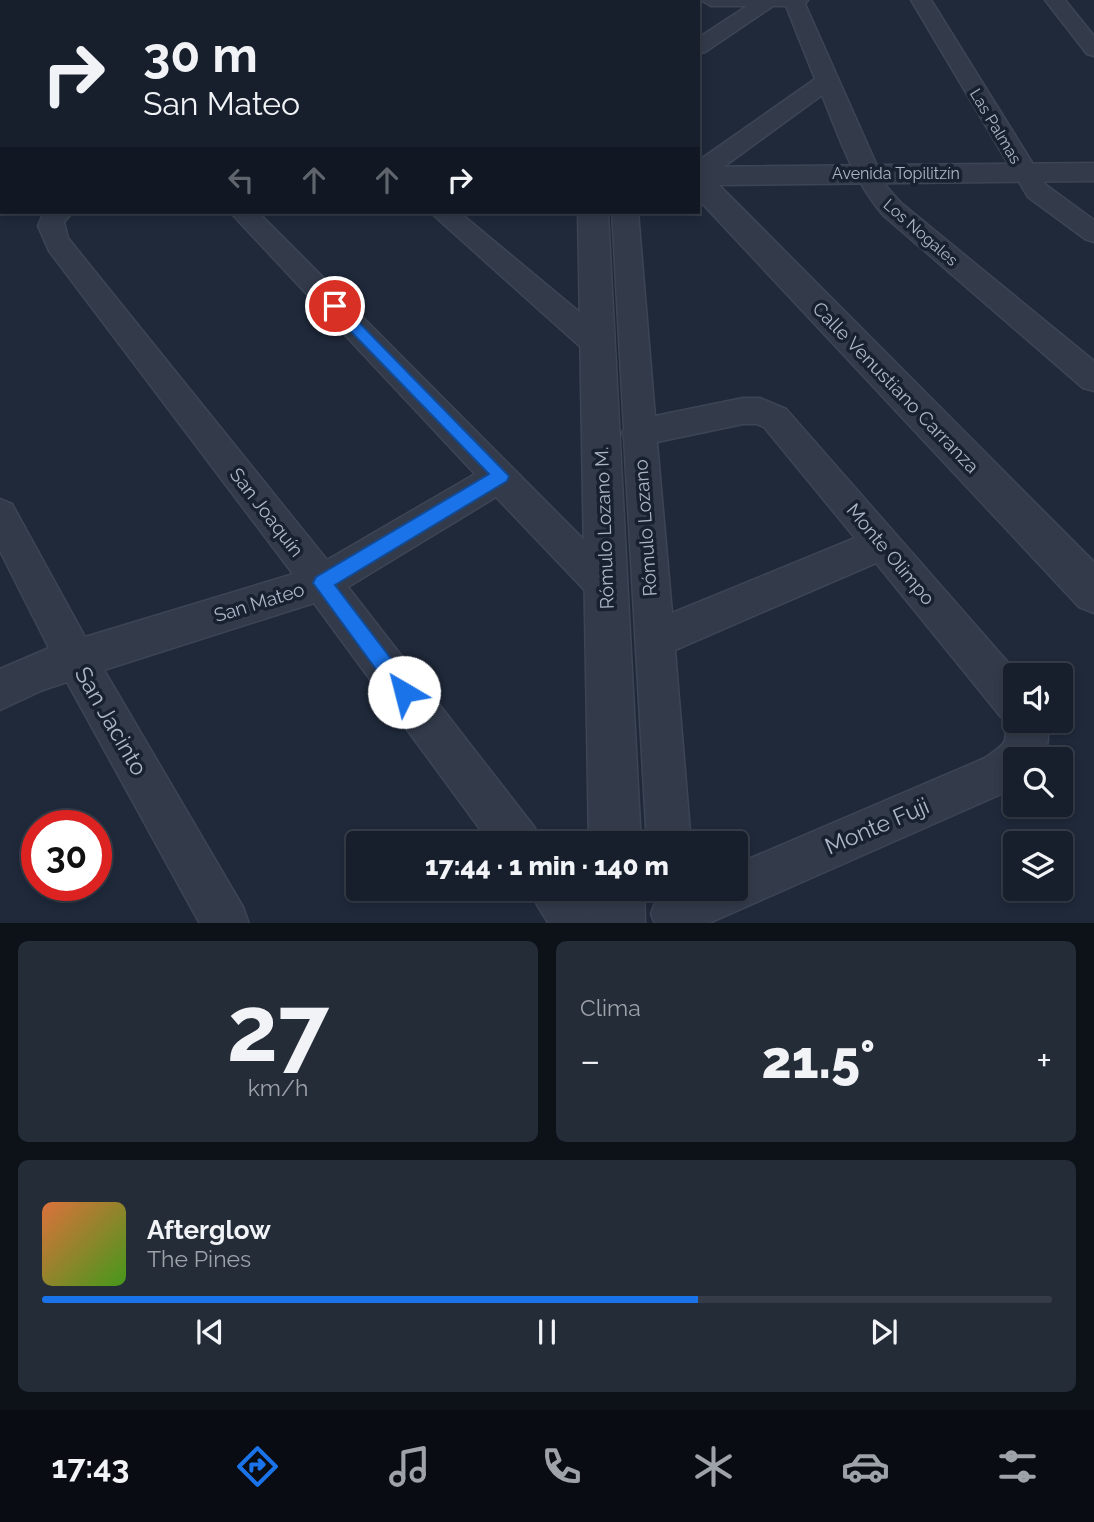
<!DOCTYPE html>
<html lang="es">
<meta charset="utf-8">
<style>
body{margin:0;font-family:Raleway,sans-serif;background:#242c38;color:#f1f3f6;height:100vh;display:flex;flex-direction:column;font-size:26px;white-space:nowrap}
*{box-sizing:border-box;margin:0}
p{font-size:23px;color:#9ea2a9}
.icon{flex:none;width:38px;height:38px;fill:none;stroke:currentColor;stroke-width:2;stroke-linecap:round;stroke-linejoin:round}
.map{position:relative;height:923px;overflow:hidden}
.drawer{display:flex;flex-direction:column;gap:18px;padding:18px;background:#0d1118;flex:1}
.drawer>*{flex:none}
.guide{position:absolute;left:0px;top:0px;width:700px;height:214px;box-shadow:0 4px 10px #0003,0 0 0 2px #363d48;background:#171f2c;color:#f1f3f6;overflow:hidden}
.tools{position:absolute;left:1003px;top:663px;display:grid;gap:14px}
.tools a{display:grid;place-items:center;width:70px;height:70px;border-radius:7px;background:#171f2c;box-shadow:0 4px 10px #0003,0 0 0 2px #363d48;font-size:35px}
.speed{position:absolute;left:21px;top:810px;display:flex;gap:14px;font-size:35px;font-weight:700;text-align:center}
.speed>*{display:grid;place-content:center;width:91px;height:91px;border-radius:50%;background:#171f2c;box-shadow:0 4px 10px #0003,0 0 0 2px #363d48;line-height:1}
.speed .limit{border:10px solid #d22;background:#fff;color:#111}
.pin{position:absolute;display:grid;place-items:center;width:60px;height:60px;color:#fff;margin:-30px;border:4px solid #fff;border-radius:50%;box-shadow:0 2px 7px #0007}
.me{position:absolute;width:77px;margin:-38px;rotate:323deg;stroke-linejoin:round;filter:drop-shadow(0 0 5px #0008)}
.turn{display:flex;align-items:center;gap:24px;height:147px;padding:0 28px;font-size:32px}
.turn .icon{width:91px;height:91px;stroke-width:2.5}
.turn b{display:block;font-size:49px;line-height:60px}
.lanes{display:flex;align-items:center;height:66px;padding:0 28px;background:#0003;justify-content:center;gap:35px;direction:ltr}
.lanes .off{opacity:.35}
.big{font-size:52px;font-weight:800;line-height:1.1}
.drawer .card{flex:1;display:flex;flex-direction:column;justify-content:center;gap:10px;min-width:0;padding:0 24px;border-radius:10px;background:#242c38}
.drawer .dial{align-items:center;gap:0}
.dial b{font-size:91px;line-height:1}
.song{display:flex;align-items:center;gap:21px}
.cover{width:84px;height:84px;border-radius:10px;background:linear-gradient(135deg,hsl(20 70% 55%),hsl(100 70% 35%))}
.played{height:7px;border-radius:4px;background:linear-gradient(90deg,#1a73e8 65%,#363d48 65%)}
.keys{display:flex;justify-content:space-around;direction:ltr}
.heat{display:flex;justify-content:space-between;align-items:center;font-size:38px;direction:ltr}
.drawer .tiles{flex:1;display:grid;gap:18px;grid-template-columns:1fr 1fr}
.card:last-child{grid-column:span 2}
.trip{position:absolute;left:346px;top:831px;width:402px;height:70px;border-radius:7px;background:#171f2c;box-shadow:0 4px 10px #0003,0 0 0 2px #363d48;font-weight:800;line-height:70px;text-align:center}
.dock{display:flex;height:112px;justify-content:space-around;align-items:center;background:#090c12;color:#9ea2a9}
.dock .icon{width:49px;height:49px}
.dock .current{color:#1a73e8}
.dock b{font-size:32px;color:#f1f3f6}
.map>svg:first-child{display:block}
</style>
<div class="map">
<svg width="1094" height="924" viewBox="0 0 1094 924">
<rect width="100%" height="100%" fill="#1f293a"/>
<g fill="none" stroke-linecap="round" stroke-linejoin="round">
<g stroke="#3c4554" stroke-width="3">
<g id="minor">
<polygon points="249,0 269,0 248,2"/>
<rect x="364" y="0" width="20" height="2"/>
<polygon points="606,0 631,0 604,2"/>
<path d="M701,0H808L805,4L886,186L901,203L1094,361V391L1083,388L883,215C853,180 839,137 822,95L707,179L698,181V161L815,79L786,6H773L705,52L698,54V38L747,6H711Z"/>
<polygon points="911,0 931,0 1046,185 1094,220 1094,242 1085,239 1028,197"/>
<polygon points="1045,0 1065,0 1094,36 1094,56 1087,54"/>
<polygon points="44,212 73,212 64,222 68,238 327,560 475,474 230,212 258,212 619,575 624,587 619,599 606,605 593,599 496,497 348,587 535,828 541,844 491,844 314,603 104,670 243,907 249,924 200,924 67,682 43,690 0,710 0,669 49,648 0,551 0,499 12,504 85,637 293,574 49,251 38,226"/>
<polygon points="430,212 459,212 607,335 611,343 607,351 596,354 585,351"/>
<path d="M612,212H638L655,416L743,398H760L786,409L1020,676H1015V721H1046C1050,736 1048,745 1042,760H1015V788L707,924H655L651,914L657,897L677,889H737V864L985,758C1007,742 1007,745 1005,719L1001,717L876,563L675,650L691,844H647L624,438L622,433L624,429ZM743,424H757L764,427L855,538L672,613L657,442Z"/>
<polygon points="530,889 581,889 595,907 601,924 549,924 537,905"/>
</g>
</g>
<g stroke="#3c4554" stroke-width="3">
<g id="tertiary">
<polygon points="1094,163 1094,181 719,185 1094,562 1094,613 1079,607 698,199 698,167"/>
<polygon points="578,212 608,212 641,844 589,844"/>
<polygon points="590,889 644,889 645,924 591,924"/>
</g>
</g>
<g stroke="#3a5054" stroke-width="2.5" stroke-dasharray="3.5 3.5" stroke-linecap="butt">
<polyline points="398,0 415,2"/>
<polyline points="530,2 537,0"/>
</g>
<use href="#minor" fill="#333b4b" fill-rule="evenodd"/>
<use href="#tertiary" fill="#333b4b" fill-rule="evenodd"/>
</g>
<polygon fill="#364357" points="193,0 193,2 166,2 165,1"/>
<g fill="#434f63" stroke="#535f73" stroke-width="2">
<polygon points="196,0 240,0 239,2 196,2"/>
<polygon points="270,0 312,0 311,2 269,2"/>
<polygon points="331,0 356,0 355,1 330,2"/>
</g>
<polygon fill="#1a73e8" stroke="#114b97" stroke-width="2" points="335,301 340,303 509,476 507,481 335,585 411,685 414,692 411,698 404,701 397,698 313,583 316,577 489,474 330,310 330,303"/>
<g text-anchor="middle" stroke-width="7" stroke-linejoin="round" paint-order="stroke">
<g font-size="16" fill="#adb6c7" stroke="#18212f">
<text transform="translate(996 126) rotate(59)" y="6">Las Palmas</text>
<text x="896" y="179">Avenida Topilitzín</text>
<text transform="translate(921 232) rotate(41)" y="6">Los Nogales</text>
</g>
<g font-size="19" fill="#adb6c7" stroke="#18212f">
<text transform="translate(896 387) rotate(46)" y="7">Calle Venustiano Carranza</text>
<text transform="translate(267 512) rotate(52)" y="7">San Joaquín</text>
<text transform="translate(604 528) rotate(-92)" y="7">Rómulo Lozano M.</text>
<text transform="translate(645 528) rotate(-94)" y="7">Rómulo Lozano</text>
<text transform="translate(891 554) rotate(50)" y="7">Monte Olimpo</text>
<text transform="translate(259 602) rotate(-17)" y="7">San Mateo</text>
</g>
<g font-size="23" fill="#adb6c7" stroke="#18212f">
<text transform="translate(111 721) rotate(60)" y="8">San Jacinto</text>
<text transform="translate(877 826) rotate(-23)" y="8">Monte Fuji</text>
</g>
</g>
</svg>
<div class="tools">
<a><svg class="icon" aria-label="sound" viewBox="0 0 24 24"><path d="M4 9h4l5-4v14l-5-4H4zM17 9q2 3 0 6"/></svg></a>
<a><svg class="icon" aria-label="search" viewBox="0 0 24 24"><circle cx="10" cy="10" r="6"/><path d="M15 15l6 6"/></svg></a>
<a><svg class="icon" aria-label="layers" viewBox="0 0 24 24"><path d="M12 4l9 5-9 5-9-5zM3 14l9 5 9-5"/></svg></a>
</div>
<div class="speed"><div class="limit">30</div></div>
<div class="pin" style="left:335px;top:306px;background:#d93025"><svg class="icon" aria-label="arrive" viewBox="0 0 24 24"><path d="M6 21V4h12l-3 4 3 4H6"/></svg></div>
<svg class="me" style="left:404px;top:692px" viewBox="-20 -20 40 40"><circle r="19" fill="#fff"/><path d="M0-13L10 11 0 6-10 11z" fill="#1a73e8"/></svg>
<div class="trip">17:44 · 1 min · 140 m</div>
<div class="guide">
<div class="turn"><svg class="icon" aria-label="right" viewBox="0 0 24 24"><path d="M7 20v-9h11M14 6l5 5-5 5"/></svg><div><b>30 m</b>San Mateo</div></div>
<div class="lanes"><svg class="icon off" aria-label="left" viewBox="0 0 24 24"><path d="M17 20v-9H6M10 6l-5 5 5 5"/></svg><svg class="icon off" aria-label="ahead" viewBox="0 0 24 24"><path d="M12 20V5M6 11l6-6 6 6"/></svg><svg class="icon off" aria-label="ahead" viewBox="0 0 24 24"><path d="M12 20V5M6 11l6-6 6 6"/></svg><svg class="icon" aria-label="right" viewBox="0 0 24 24"><path d="M7 20v-9h11M14 6l5 5-5 5"/></svg></div>
</div>
</div>
<section class="drawer">
<div class="tiles">
<div class="card dial"><b>27</b><p>km/h</p></div>
<div class="card"><p>Clima</p>
<div class="heat"><a>−</a><b class="big">21.5°</b><a>+</a></div>
</div>
<div class="card">
<div class="song"><i class="cover"></i><div><b>Afterglow</b><p>The Pines</p></div></div>
<div class="played"></div>
<div class="keys"><svg class="icon" aria-label="previous" viewBox="0 0 24 24"><path d="M18 5L8 12l10 7zM5 5v14"/></svg><svg class="icon" aria-label="pause" viewBox="0 0 24 24"><path d="M8 5v14M16 5v14"/></svg><svg class="icon" aria-label="next" viewBox="0 0 24 24"><path d="M6 5l10 7-10 7zM19 5v14"/></svg></div>
</div>
</div>
</section>
<nav class="dock">
<b>17:43</b>
<svg class="icon current" aria-label="directions" viewBox="0 0 24 24"><path d="M12 3l9 9-9 9-9-9zM9 14v-3h6M13 9l2 2-2 2"/></svg>
<svg class="icon" aria-label="music" viewBox="0 0 24 24"><path d="M9 18V5l10-2v13"/><circle cx="6" cy="18" r="3"/><circle cx="16" cy="16" r="3"/></svg>
<svg class="icon" aria-label="phone" viewBox="0 0 24 24"><path d="M5 4h4l2 5-3 2q2 4 5 5l2-3 5 2v4C11 20 4 13 5 4z"/></svg>
<svg class="icon" aria-label="climate" viewBox="0 0 24 24"><path d="M12 3v18M4 7l16 10M4 17L20 7"/></svg>
<svg class="icon" aria-label="car" viewBox="0 0 24 24"><path d="M5 17H2v-5l4-1 3-4h7l3 4 3 1v5h-3M9 17h6M6 11h13"/><circle cx="7" cy="17" r="2"/><circle cx="17" cy="17" r="2"/></svg>
<svg class="icon" aria-label="filters" viewBox="0 0 24 24"><path d="M4 7h16M4 17h16"/><circle cx="9" cy="7" r="2"/><circle cx="15" cy="17" r="2"/></svg>
</nav>
